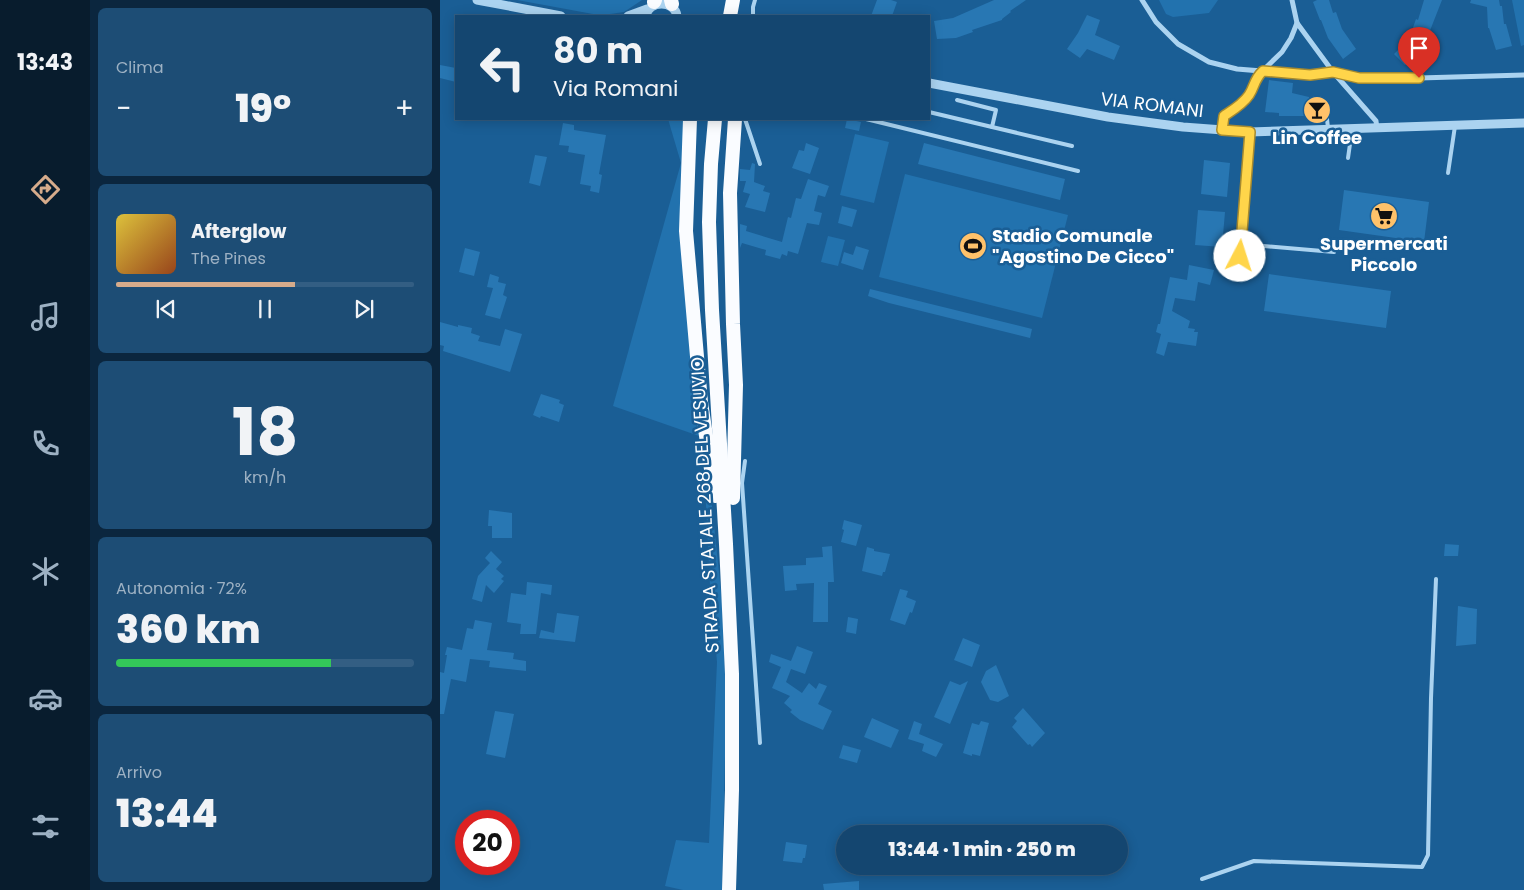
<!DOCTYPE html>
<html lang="it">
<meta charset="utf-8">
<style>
body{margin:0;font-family:Poppins,sans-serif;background:#1d4d75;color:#f1f3f6;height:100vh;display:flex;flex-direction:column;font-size:19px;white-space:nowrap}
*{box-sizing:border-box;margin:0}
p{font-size:16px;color:#9db1c3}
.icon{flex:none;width:28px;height:28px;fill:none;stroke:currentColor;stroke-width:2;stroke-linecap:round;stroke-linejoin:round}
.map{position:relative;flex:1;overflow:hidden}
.details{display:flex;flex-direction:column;gap:8px;padding:8px;background:#0b263e;width:350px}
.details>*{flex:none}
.banner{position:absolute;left:15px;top:15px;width:475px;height:105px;border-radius:0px;box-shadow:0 2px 12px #0003,0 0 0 1px #335e83;background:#144670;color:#f1f3f6;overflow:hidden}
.speed{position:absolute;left:15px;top:810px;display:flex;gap:10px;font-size:25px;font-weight:700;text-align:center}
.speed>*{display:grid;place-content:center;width:65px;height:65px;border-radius:50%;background:#144670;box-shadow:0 2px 12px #0003,0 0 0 1px #335e83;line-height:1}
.speed .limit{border:8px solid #d22;background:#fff;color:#111}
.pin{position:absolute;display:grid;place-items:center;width:42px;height:42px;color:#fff;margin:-51px -21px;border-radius:50% 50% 50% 0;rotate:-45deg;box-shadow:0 0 5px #0007}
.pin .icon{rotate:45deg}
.me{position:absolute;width:55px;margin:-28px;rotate:5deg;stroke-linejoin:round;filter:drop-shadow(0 0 4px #0008)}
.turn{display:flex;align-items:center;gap:18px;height:105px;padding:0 15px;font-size:22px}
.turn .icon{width:65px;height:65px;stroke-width:2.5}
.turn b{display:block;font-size:35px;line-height:42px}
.big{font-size:38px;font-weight:800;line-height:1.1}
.details .tile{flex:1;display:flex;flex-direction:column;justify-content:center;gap:8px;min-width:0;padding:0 18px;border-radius:8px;background:#1d4d75}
.details .dial{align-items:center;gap:0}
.dial b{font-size:65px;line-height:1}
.song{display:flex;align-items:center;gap:15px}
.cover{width:60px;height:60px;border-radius:8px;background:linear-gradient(135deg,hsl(50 70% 55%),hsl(20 70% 35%))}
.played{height:5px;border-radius:2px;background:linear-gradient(90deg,#d6ab8b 60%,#335e83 60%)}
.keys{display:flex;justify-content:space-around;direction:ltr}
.heat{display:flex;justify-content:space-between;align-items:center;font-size:28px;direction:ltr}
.charge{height:8px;border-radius:4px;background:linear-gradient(90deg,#34c759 72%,#335e83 0)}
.trip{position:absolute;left:396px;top:825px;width:292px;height:50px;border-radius:25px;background:#144670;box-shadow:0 2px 12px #0003,0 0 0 1px #335e83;font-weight:800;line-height:50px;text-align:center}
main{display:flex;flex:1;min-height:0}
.tab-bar{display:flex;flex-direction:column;width:90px;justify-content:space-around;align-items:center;background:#081c2d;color:#9db1c3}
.tab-bar .icon{width:35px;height:35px}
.tab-bar .current{color:#d6ab8b}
.tab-bar b{font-size:22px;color:#f1f3f6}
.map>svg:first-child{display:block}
</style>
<main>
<nav class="tab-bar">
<b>13:43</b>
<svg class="icon current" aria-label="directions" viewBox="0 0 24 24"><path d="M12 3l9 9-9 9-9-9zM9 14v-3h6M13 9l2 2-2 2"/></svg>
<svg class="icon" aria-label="music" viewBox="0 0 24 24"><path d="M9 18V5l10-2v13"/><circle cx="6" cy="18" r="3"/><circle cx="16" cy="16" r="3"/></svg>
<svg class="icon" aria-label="phone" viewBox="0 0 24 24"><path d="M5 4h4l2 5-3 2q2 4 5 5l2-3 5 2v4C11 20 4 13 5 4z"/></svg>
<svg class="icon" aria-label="climate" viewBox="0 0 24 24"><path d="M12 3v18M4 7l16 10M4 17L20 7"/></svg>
<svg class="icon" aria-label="car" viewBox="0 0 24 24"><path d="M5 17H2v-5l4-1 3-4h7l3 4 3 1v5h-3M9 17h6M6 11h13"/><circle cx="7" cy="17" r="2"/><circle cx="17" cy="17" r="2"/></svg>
<svg class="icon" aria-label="filters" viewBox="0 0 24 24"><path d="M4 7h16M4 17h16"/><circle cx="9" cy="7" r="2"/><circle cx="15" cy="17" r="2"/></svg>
</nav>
<section class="details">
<div class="tile"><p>Clima</p>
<div class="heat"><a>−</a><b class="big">19°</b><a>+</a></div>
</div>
<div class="tile">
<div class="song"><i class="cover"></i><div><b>Afterglow</b><p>The Pines</p></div></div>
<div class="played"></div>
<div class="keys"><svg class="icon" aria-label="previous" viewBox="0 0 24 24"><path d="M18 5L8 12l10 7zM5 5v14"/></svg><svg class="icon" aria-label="pause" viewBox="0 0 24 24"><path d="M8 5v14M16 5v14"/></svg><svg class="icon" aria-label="next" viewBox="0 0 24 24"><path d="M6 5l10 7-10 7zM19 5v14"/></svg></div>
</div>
<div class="tile dial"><b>18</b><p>km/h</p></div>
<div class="tile"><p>Autonomia · 72%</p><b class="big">360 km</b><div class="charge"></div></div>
<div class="tile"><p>Arrivo</p><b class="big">13:44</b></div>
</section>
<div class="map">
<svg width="1084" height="890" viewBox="0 0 1084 890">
<rect width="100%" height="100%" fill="#1a5e95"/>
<g fill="#2272ae">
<polygon points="77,0 202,0 184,12 170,14 153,14"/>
<polygon points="719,0 778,0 769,13 733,17 726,14"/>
<polygon points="1072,0 1084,0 1084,45 1081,46"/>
<polygon points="228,119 245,119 262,437 173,406 241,163"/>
<polygon points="415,134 449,142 434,203 400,195"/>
<polygon points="465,174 628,215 602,318 439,277"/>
<polygon points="388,236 405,240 398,266 381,262"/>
<polygon points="263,446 266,449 282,601 285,675 285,757 282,890 243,890 225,886 236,840 269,843 277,662 270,585"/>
</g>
<g fill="#2877b3">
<polygon points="437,0 451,0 457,2 452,16 431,16"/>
<polygon points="554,0 586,0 570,11 571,12 562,19 562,20 532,30 533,32 516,38 497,39 494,21 513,18"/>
<polygon points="877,0 889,0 893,13 896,12 902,29 916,49 903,59 888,38 881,20 880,20 873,2"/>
<polygon points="984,0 1002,0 982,51 965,65 954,54 969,39 976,19 978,20"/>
<polygon points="1031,0 1059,0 1060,6 1062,6 1064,24 1066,24 1072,46 1056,50 1049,28 1048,28 1047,7 1030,3"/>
<polygon points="647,15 660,20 655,35 680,46 674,60 647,49 640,58 627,49 638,33"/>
<polygon points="0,65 16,68 16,82 0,78"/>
<polygon points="829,80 853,83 852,93 869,97 869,108 865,107 864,116 839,116 839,113 825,112"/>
<polygon points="407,119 421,122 419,131 405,128"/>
<polygon points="123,123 134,125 134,130 166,135 159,174 162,175 159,193 150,191 151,186 140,184 145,155 128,152 129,146 119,145"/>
<polygon points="366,143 379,148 370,174 352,168 359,150 364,151"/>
<polygon points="484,143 625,179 620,200 478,164"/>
<polygon points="95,155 107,157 100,186 89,183"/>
<polygon points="764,160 790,163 787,197 761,194"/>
<polygon points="312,163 315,164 314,182 325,186 323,191 330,193 325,212 305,207 310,194 303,192 306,181 300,181 300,169 310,170"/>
<polygon points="368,179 389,186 385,197 378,195 374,211 382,213 379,225 367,223 358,254 348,251 347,256 342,254 340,259 325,255 326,250 302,243 300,248 300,224 307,226 306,231 342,242 348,217 351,218 356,198 361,199"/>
<polygon points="904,190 989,202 984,242 899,230"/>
<polygon points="402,206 417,210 412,227 398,223"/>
<polygon points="758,210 785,212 782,247 755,245"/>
<polygon points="416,246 429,250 423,270 401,263 404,252 413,255"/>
<polygon points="25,248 40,252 34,276 19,272"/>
<polygon points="749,265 774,270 770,285 758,282 755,301 735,298 732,311 750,321 748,328 755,329 754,332 758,332 756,346 728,342 724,356 716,353 721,334 716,332 718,324 720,324 730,277 747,280"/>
<polygon points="50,274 59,277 58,282 66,284 63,295 67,297 60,319 45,315 53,288 47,287"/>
<polygon points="829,274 951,291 946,328 824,311"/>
<polygon points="430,289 592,329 590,338 449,303 428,296"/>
<polygon points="0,322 18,327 18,325 32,328 31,333 40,336 38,341 60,346 65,329 82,334 70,372 3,351 4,346 0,345"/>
<polygon points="101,394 120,400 119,403 124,405 119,422 101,416 100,418 93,415"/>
<polygon points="49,510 72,513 72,538 52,538 52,526 48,526"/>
<polygon points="404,520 422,525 416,546 401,542 404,530 402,529"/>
<polygon points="1005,544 1019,545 1018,556 1004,556"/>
<polygon points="392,546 394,582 388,582 388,622 373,622 374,583 356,584 357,590 345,591 343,566 366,565 366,558 383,557 382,547"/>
<polygon points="427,547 434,549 434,551 450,554 445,572 443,572 442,576 422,571"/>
<polygon points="51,551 62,562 56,569 64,576 61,579 64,581 54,593 46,585 42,602 32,599 38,576 50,563 45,558"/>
<polygon points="87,582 112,585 111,595 101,593 96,634 80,634 81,624 67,622 71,593 86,595"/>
<polygon points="460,589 468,591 466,597 476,601 472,613 470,612 465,625 450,620"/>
<polygon points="1018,606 1037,609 1036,644 1016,646"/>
<polygon points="117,613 139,616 135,642 99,638 101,630 114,633"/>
<polygon points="408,617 418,619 416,634 406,632"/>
<polygon points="35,620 52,623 47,650 74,653 73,659 86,661 86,671 49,667 50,661 30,659 26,682 11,679 4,714 0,714 0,672 4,673 7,655 5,655 7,647 22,650 27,628 33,629"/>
<polygon points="523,638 540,645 532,667 514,660"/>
<polygon points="357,646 373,652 365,674 351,669 346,682 362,693 369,683 376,689 379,683 387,686 378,704 392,711 383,730 360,720 350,712 352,710 344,703 350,696 332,688 341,667 329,662 331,654 351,661"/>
<polygon points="556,665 569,696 558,702 550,700 541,682 546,671"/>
<polygon points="510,681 520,685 528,681 510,724 494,717"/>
<polygon points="583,708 605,733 592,747 590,744 588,745 572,727 577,721 574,718"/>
<polygon points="55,711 74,714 65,758 46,754"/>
<polygon points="432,718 459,730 451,748 424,737"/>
<polygon points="474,721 482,724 479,734 503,744 496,757 482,751 484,744 468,739"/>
<polygon points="541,721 549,723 540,756 532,754 532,756 523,753 532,723 539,725"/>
<polygon points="403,745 421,750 417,763 399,758"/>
<polygon points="346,842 367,845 365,858 363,858 362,863 343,861"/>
<polygon points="419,881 419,890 384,890 383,884"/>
</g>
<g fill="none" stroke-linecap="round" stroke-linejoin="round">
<g stroke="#abd3f0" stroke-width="4">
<polyline points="313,16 313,7 315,0"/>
<polyline points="886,110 888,128"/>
<polyline points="489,112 552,127 556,110 517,100"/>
<polyline points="305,119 320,164"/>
<polyline points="426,119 638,171"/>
<polyline points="552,127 632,146"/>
<polyline points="908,158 912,130"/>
<polyline points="1008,173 1015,126"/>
<polyline points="801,244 894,252"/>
<polyline points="800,256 810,132"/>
<polyline points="305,461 302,483 320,743"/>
<polyline points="762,879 814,861 982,867 988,855 991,698 996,579"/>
</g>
<g stroke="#abd3f0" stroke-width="5">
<polyline points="702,0 716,22 738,44 769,62 797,69 870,75 893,72 919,78 979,78 1084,75"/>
<polyline points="852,0 857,23 893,72 936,121 937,128"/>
<polyline points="782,130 784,116 805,101 810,94 816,77 842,52 851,38 857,23"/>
</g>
<g stroke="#abd3f0" stroke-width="9">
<polyline points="37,0 121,16"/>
<polyline points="188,16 207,9"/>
<path d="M206,16C208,0 235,0 237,16"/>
<polyline points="489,83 668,117 743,127 810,132 1084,123"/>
</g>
<g stroke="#fafcff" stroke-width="14">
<polyline points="231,0 232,4"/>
<polyline points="214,2 215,0"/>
<polyline points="290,16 293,0"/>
<polyline points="250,119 246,231 261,402 275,496"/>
<polyline points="275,119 271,164 269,222 272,310 286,544 292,674 292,790 289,890"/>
<polyline points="293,498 296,385 293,324 290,193 295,119"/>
</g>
</g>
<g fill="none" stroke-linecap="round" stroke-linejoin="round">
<g stroke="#a68a30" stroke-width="12">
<path id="route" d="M800,256L810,132L782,130L784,116C793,110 803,104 809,95C815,86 814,79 823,71L870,75L893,72L919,78H979"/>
</g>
<use href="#route" stroke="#ffd54a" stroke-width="9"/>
</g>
<defs>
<g id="bar-disc" transform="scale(1.4375)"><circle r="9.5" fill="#ffc26a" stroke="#1a5e95"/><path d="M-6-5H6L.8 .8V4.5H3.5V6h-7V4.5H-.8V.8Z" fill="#111"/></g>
<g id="supermarket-disc" transform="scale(1.4375)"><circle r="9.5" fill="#ffc26a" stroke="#1a5e95"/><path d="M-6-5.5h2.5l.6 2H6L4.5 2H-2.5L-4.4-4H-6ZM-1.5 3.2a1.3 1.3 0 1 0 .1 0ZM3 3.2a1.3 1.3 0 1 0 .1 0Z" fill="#111"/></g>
<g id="stadium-disc" transform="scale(1.4375)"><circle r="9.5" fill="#ffc26a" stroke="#1a5e95"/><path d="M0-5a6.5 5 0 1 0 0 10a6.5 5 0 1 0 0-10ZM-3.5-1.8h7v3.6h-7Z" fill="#111"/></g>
</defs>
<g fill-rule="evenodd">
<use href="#bar-disc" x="877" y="110"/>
<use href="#supermarket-disc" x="944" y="216"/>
<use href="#stadium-disc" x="533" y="246"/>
</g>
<g text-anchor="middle" stroke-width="5" stroke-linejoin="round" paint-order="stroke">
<g font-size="18" fill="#fff" stroke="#1a5e95">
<text transform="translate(712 105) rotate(7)" y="6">VIA ROMANI</text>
<text transform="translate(265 505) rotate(-93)" y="6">STRADA STATALE 268 DEL VESUVIO</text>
</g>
<g font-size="18" font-weight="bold" fill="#fff" stroke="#1a5e95">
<text x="877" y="144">Lin Coffee</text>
<text x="552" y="242" text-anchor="start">Stadio Comunale<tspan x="552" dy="21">"Agostino De Cicco"</tspan></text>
<text x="944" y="250">Supermercati<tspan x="944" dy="21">Piccolo</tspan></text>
</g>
</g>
</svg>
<div class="speed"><div class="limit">20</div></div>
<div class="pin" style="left:979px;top:78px;background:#d93025"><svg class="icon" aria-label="arrive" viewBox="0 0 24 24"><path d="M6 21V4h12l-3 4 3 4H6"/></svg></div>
<svg class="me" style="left:800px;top:256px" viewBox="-20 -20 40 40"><circle r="19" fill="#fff"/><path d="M0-13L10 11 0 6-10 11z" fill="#ffd54a"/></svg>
<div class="trip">13:44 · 1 min · 250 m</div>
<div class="banner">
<div class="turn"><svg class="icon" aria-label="left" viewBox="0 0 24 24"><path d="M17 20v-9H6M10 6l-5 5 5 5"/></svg><div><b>80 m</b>Via Romani</div></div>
</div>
</div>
</main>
